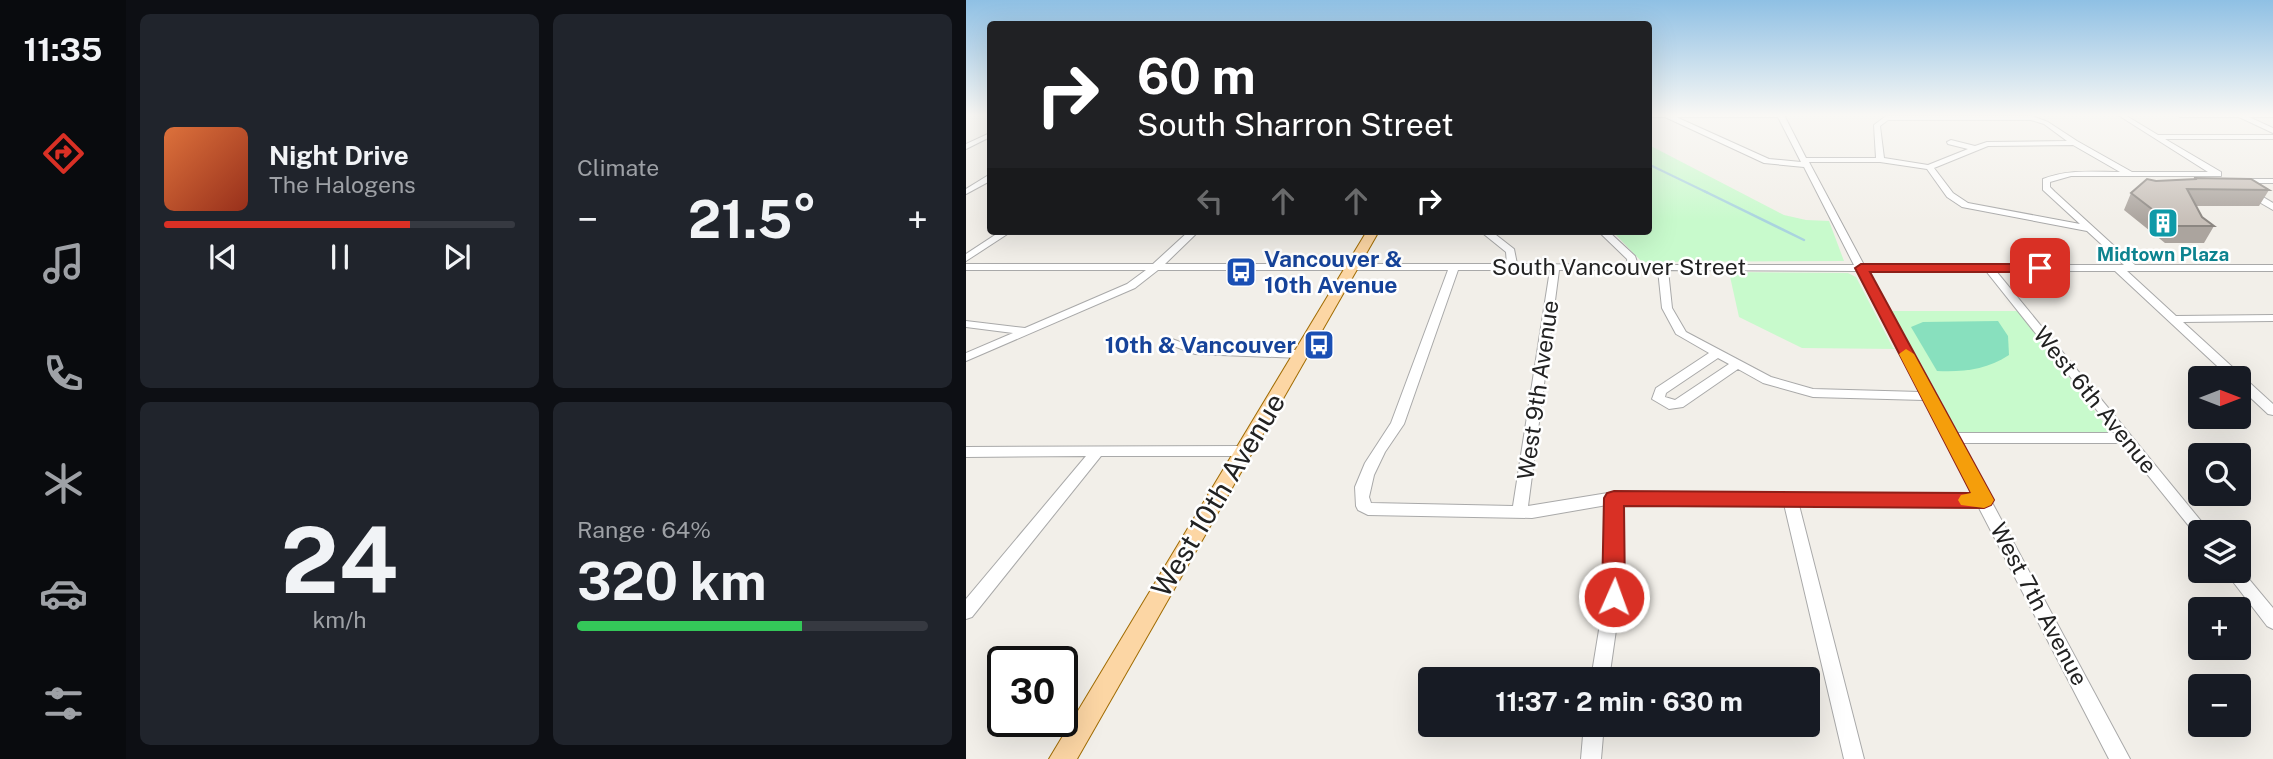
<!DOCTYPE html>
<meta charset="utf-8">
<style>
body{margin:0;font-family:"Public Sans",sans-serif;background:#20242c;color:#f1f3f6;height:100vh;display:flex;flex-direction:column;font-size:26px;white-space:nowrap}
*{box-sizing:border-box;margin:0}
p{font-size:23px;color:#9ea1a6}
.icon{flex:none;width:38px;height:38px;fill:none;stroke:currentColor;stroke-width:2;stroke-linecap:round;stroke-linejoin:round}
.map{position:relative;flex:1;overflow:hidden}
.details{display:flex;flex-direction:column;gap:14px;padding:14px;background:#0d0f14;width:840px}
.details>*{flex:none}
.top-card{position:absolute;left:21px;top:21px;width:665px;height:214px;border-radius:7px;box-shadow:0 7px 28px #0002;background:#202124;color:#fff;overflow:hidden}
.needle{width:46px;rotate:90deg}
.fabs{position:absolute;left:1222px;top:366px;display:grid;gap:14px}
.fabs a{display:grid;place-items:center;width:63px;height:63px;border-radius:7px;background:#171b24;box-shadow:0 7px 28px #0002;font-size:35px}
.speed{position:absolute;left:21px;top:646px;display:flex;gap:14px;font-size:35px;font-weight:700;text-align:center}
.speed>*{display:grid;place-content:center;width:91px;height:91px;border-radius:50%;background:#171b24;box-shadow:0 7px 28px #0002;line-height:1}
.speed .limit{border:4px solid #111;border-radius:10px;background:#fff;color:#111}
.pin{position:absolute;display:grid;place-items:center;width:60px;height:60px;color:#fff;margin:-30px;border-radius:14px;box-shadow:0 4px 10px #0006}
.me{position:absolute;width:77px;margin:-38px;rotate:2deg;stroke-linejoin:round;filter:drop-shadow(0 0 5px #0008)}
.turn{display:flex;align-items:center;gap:24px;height:147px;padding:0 35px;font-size:32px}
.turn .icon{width:91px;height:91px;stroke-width:2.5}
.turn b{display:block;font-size:49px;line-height:60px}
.lanes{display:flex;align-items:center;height:66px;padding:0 35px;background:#0003;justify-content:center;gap:35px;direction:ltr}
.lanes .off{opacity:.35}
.big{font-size:52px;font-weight:700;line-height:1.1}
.details .tile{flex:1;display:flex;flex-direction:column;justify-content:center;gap:10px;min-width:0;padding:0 24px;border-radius:10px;background:#20242c}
.details .dial{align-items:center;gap:0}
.dial b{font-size:91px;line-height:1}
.song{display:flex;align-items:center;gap:21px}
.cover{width:84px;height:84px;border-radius:10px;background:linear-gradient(135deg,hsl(20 70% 55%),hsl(10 70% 35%))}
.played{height:7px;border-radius:4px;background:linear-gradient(90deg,#d93025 70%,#363941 70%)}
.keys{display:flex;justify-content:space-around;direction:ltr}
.heat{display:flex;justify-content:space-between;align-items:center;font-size:38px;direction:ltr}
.charge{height:10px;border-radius:5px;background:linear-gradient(90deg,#34c759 64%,#363941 0)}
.details .tiles{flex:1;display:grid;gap:14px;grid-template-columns:repeat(2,1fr)}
.trip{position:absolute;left:452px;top:667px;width:402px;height:70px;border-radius:7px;background:#171b24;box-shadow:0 7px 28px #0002;font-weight:700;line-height:70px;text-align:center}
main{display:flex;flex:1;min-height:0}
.tab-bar{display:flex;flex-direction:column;width:126px;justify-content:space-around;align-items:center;background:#090b0e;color:#9ea1a6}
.tab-bar .icon{width:49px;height:49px}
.tab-bar .selected{color:#d93025}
.tab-bar b{font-size:32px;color:#f1f3f6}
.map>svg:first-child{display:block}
</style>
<main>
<nav class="tab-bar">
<b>11:35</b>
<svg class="icon selected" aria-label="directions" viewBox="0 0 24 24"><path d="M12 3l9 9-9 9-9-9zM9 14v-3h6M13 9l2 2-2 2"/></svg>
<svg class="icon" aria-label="music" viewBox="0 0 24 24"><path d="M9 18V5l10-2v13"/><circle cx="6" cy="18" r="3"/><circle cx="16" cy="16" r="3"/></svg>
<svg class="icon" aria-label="phone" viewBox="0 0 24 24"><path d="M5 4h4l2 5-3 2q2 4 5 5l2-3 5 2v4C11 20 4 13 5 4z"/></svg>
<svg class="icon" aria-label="climate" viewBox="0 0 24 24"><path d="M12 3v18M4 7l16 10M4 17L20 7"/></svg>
<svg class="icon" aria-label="car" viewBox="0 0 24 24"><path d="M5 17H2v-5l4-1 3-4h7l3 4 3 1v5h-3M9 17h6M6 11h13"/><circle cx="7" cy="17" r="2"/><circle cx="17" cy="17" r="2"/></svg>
<svg class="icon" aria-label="filters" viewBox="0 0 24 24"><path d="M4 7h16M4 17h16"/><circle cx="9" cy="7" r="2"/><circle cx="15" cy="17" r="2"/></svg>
</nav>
<section class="details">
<div class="tiles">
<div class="tile">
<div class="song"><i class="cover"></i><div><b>Night Drive</b><p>The Halogens</p></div></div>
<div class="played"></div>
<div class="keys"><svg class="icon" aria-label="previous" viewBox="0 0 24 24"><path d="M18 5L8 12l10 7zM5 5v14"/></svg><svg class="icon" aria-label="pause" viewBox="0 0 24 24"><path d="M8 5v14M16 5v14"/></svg><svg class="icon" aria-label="next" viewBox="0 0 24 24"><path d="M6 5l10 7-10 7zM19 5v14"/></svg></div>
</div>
<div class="tile"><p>Climate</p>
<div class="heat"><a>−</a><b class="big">21.5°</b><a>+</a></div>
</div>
<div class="tile dial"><b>24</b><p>km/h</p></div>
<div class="tile"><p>Range · 64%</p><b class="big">320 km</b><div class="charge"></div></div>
</div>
</section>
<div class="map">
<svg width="1307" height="759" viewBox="0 0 1307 759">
<rect width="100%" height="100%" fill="#f2efe9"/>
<g fill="#c8facc">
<polygon points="683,145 818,215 840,220 863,221 878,261 676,262 650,235 665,231 682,231"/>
<polygon points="763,272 882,273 890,277 927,348 930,349 836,348 773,317"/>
<polygon points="926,311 1052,311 1147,435 994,436"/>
</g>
<path fill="#88e0be" d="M1032,321L1042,336L1043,355C1020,370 998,372 971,371L945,327L957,322Z"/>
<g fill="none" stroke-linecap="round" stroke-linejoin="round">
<polyline stroke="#aad3df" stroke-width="2" points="682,164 742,193"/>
<polyline stroke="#aad3df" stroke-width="2.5" points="738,191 838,240"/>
<g stroke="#a9a9a9" stroke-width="2">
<g id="minor">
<path d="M682,115H818L840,158H910L908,125L920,116H1066L1082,122L1111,141L1166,172H1242L1152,115H1159L1192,135H1307V139H1199L1255,172V176H1105L1084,182V187L1089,192L1169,265H1307V271H1161L1210,316L1307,315V321L1217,322L1307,404V415L1302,414L1272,386V378H1264L1149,271H1030L1244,532H1234V537L1231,536L1156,443H994L1164,759H1143L1012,506L833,505L898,759H878L818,504H656L657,581L643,679H625L641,581V505L566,518L402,515L392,510L390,506L389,487L399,463L425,423L482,270H192L169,288L0,361V353L47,333L0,327V321L59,328L161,284L180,270H0V264H187L223,231H233L199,264H541L540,252L514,231H525L548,249L551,264L662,265L661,259L632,231H642L669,256L672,265H888L838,167L798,163L699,117H682ZM710,117H812L835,162L803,159ZM922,120H1065L1078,124L1101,141L1021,142L1009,146L985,140L981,142L982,144L1002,149L962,165L918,158L914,126ZM1107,145L1154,172C1128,172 1102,169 1077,179V190L1114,224L1002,203L987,193L968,168L1022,146ZM843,162H914L961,169L981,197L996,207L1121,231L1158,265H898ZM492,270H584L547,506L405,503L403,497L408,475L419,452L438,424ZM593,270H692L696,308L710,334L743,353L690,388L686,399L703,409L717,407L772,369L797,383L847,397L958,400L1007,494L648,492L562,506ZM702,270L891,271L954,392L847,389L805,377L720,332L706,308ZM901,271H1020L1149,433H989ZM752,358L763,364L709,400L699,397L700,393Z"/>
<polygon points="1211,115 1307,115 1307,117 1283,117 1307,128 1307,133 1273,117 1214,117"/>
<polygon points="24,133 24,137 0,149 0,144"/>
<polygon points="21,176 24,176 24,181 0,194 0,189"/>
<polygon points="1269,179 1307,179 1307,183 1272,183 1268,181"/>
<polygon points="1281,191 1287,191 1307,203 1307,210 1281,195"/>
<polygon points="35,231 46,231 0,261 0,254"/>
<polygon points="206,339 231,348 335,350 341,354 335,358 229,354 202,344 200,342 202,340"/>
<polygon points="278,446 283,448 285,451 283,454 278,456 135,456 6,617 0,619 0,599 120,456 0,457 0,447"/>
<polygon points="1272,566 1307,608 1307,629 1301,626 1258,570 1272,570"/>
<polygon points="618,724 638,724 635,759 615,759"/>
</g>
</g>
<g stroke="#a06b00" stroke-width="2">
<polygon id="major" points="401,231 413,231 111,759 83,759"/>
</g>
<use href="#minor" fill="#fff" fill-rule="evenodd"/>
<use href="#major" fill="#fcd6a4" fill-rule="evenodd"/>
</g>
<polygon fill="#aba49e" points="1228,178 1303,190 1293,206 1230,206 1236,217 1248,226 1238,243 1199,243 1158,210 1165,193 1190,181 1227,180"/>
<polygon fill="#c7bfb8" stroke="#8b8681" stroke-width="2" points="1228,178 1285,179 1303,190 1221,189 1236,217 1248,226 1208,226 1165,193 1181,179 1190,181 1231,179"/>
<linearGradient id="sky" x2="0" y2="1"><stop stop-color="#8fc0e4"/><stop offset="0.52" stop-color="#f9f8f5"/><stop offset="1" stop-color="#f9f8f5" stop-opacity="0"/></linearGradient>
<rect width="1307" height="221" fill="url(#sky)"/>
<polygon fill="#d93025" stroke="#8d1f18" stroke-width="2" points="895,264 1074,264 1081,268 1074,272 904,272 1028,500 1025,505 1018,508 658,506 659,597 655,604 648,606 640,604 636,597 638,498 641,493 648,491 1005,493 889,268"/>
<polygon fill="#f59e0b" points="940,349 948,354 1028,500 1025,505 1018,508 995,505 992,500 995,495 1005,493 933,354"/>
<defs>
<g id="building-square" transform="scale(1.575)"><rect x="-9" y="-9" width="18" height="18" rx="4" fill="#0f9aa8" stroke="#fff"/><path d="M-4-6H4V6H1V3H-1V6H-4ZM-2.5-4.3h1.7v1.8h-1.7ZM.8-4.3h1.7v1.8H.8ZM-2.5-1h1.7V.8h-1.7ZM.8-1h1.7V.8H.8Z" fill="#fff"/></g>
<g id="bus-square" transform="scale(1.575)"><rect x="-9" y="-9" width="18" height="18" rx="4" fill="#1a4fb4" stroke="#fff"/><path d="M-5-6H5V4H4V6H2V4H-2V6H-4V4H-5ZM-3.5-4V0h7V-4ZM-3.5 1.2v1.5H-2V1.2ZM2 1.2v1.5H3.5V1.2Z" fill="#fff"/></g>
</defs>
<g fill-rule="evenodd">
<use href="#building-square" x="1197" y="223"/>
<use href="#bus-square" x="275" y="272"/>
<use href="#bus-square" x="353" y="345"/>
</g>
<g text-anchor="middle" stroke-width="5" stroke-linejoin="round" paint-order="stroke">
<g font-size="19" font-weight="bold" fill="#0d838f" stroke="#fff">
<text x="1197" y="261">Midtown Plaza</text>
</g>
<g font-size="23" font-weight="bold" fill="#164399" stroke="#fff" text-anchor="start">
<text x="298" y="267">Vancouver &amp;<tspan x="298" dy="26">10th Avenue</tspan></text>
<text x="330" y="353" text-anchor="end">10th &amp; Vancouver</text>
</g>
<g font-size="23" fill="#222" stroke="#fff">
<text x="653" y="275">South Vancouver Street</text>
<text transform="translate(572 390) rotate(-82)" y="8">West 9th Avenue</text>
<text transform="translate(1129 400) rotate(51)" y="8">West 6th Avenue</text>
<text transform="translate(1073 604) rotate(62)" y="8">West 7th Avenue</text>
</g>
<g font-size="28" fill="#222" stroke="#fff">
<text transform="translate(252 495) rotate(-59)" y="10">West 10th Avenue</text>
</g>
</g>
</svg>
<div class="fabs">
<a><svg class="needle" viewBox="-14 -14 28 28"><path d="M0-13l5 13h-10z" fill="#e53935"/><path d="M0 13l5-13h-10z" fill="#9ea1a6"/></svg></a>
<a><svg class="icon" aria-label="search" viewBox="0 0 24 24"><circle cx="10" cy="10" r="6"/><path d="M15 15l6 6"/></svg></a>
<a><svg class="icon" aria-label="layers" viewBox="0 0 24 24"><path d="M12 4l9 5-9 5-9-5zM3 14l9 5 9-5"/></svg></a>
<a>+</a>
<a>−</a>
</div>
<div class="speed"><div class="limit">30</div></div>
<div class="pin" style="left:1074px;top:268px;background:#d93025"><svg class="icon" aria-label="arrive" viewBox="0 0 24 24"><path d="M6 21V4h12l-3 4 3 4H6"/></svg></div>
<svg class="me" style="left:648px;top:597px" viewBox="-20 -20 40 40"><circle r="17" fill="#d93025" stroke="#fff" stroke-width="3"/><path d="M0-11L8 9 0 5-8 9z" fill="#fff"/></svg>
<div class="trip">11:37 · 2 min · 630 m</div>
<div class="top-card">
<div class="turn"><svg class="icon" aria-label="right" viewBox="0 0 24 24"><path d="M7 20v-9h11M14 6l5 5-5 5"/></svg><div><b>60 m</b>South Sharron Street</div></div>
<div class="lanes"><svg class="icon off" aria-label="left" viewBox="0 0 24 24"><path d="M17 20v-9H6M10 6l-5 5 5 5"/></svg><svg class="icon off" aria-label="ahead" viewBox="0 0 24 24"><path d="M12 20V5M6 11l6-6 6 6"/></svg><svg class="icon off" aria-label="ahead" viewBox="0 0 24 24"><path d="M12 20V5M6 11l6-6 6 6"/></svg><svg class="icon" aria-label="right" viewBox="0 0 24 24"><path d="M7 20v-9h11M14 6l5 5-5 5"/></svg></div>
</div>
</div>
</main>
